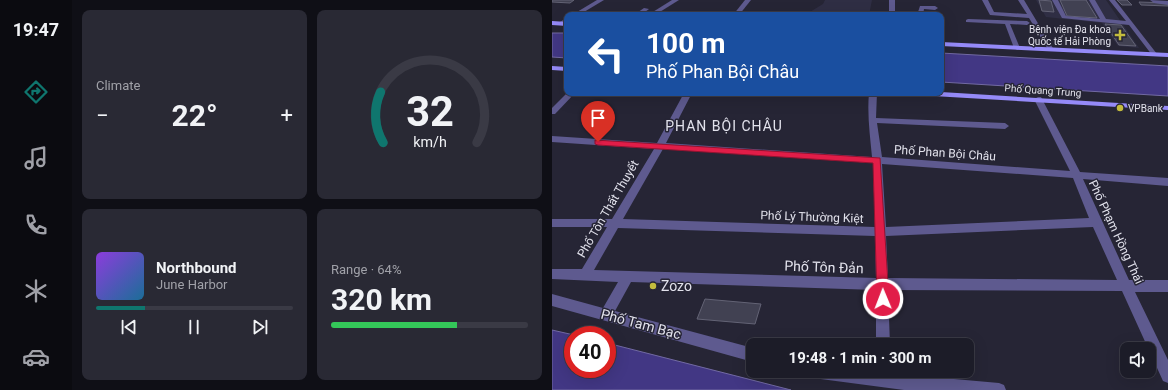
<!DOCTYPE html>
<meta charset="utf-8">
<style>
body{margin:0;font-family:Roboto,sans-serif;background:#292934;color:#f1f3f6;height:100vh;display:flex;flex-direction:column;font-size:15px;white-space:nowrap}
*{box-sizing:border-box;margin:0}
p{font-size:13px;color:#a0a1a8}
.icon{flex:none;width:22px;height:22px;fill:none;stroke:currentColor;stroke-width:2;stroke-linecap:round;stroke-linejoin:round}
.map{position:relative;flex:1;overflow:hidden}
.details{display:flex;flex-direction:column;gap:10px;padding:10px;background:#0f0f16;width:480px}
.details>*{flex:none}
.guide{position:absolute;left:12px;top:12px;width:380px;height:84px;border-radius:8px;box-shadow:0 4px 16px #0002,0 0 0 1px #3a3a45;background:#1a4fa0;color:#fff;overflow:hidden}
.tools{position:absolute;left:568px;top:342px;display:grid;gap:8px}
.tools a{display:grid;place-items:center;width:36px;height:36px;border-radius:8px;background:#1c1c28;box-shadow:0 4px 16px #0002,0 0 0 1px #3a3a45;font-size:20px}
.speed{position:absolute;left:12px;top:326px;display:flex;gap:8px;font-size:20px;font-weight:700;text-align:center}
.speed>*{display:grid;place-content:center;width:52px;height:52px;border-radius:50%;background:#1c1c28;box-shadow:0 4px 16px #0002,0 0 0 1px #3a3a45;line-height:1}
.speed .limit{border:6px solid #d22;background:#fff;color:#111}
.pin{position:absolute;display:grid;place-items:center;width:34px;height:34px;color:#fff;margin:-41px -17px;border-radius:50% 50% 50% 0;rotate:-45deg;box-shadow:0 0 4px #0007}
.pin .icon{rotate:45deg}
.me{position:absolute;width:44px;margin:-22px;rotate:359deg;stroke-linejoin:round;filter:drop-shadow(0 0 3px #0008)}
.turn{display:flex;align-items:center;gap:14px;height:84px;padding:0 16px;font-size:18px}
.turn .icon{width:52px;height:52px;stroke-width:2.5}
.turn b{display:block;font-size:28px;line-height:34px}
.big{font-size:30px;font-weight:700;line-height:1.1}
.details .tile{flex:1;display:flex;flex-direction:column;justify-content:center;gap:6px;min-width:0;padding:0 14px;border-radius:8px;background:#292934}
.details .dial{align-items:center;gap:0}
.dial svg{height:104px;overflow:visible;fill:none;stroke:#3a3a45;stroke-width:7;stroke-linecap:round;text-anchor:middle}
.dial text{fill:#f1f3f6;stroke:none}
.song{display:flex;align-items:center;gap:12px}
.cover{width:48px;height:48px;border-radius:6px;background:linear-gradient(135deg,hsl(270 70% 55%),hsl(200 70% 35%))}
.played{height:4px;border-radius:2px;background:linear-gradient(90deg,#0f766e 25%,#3a3a45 25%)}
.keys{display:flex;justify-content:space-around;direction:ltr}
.heat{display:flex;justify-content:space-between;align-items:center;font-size:22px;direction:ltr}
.charge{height:6px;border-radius:3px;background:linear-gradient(90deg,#34c759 64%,#3a3a45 0)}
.details .tiles{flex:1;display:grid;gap:10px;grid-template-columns:repeat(2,1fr)}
.trip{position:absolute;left:194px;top:338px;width:228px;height:40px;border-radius:8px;background:#1c1c28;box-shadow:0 4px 16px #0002,0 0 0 1px #3a3a45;font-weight:700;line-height:40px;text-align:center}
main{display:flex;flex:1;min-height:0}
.tab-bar{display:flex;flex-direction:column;width:72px;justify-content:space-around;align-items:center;background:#0b0b10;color:#a0a1a8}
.tab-bar .icon{width:28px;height:28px}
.tab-bar .current{color:#0f766e}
.tab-bar b{font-size:18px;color:#f1f3f6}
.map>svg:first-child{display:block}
</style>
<main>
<nav class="tab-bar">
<b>19:47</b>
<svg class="icon current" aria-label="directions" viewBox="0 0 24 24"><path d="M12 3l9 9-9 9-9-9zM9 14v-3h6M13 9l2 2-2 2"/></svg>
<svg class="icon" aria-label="music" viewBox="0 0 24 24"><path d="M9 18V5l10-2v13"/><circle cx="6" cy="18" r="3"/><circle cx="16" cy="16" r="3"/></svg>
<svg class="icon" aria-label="phone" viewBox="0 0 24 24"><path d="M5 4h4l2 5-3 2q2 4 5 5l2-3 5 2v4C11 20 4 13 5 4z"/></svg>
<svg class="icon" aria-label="climate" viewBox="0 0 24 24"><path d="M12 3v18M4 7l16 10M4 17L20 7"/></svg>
<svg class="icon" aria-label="car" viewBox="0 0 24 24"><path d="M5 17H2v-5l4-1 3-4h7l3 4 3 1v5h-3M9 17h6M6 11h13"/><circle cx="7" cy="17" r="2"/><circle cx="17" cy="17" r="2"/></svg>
</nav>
<section class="details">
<div class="tiles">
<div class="tile"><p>Climate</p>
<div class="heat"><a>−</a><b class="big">22°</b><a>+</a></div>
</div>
<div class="tile dial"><svg viewBox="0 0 100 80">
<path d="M14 69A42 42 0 1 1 86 69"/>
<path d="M14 69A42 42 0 0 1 12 30" stroke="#0f766e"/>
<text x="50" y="56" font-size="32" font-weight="700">32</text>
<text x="50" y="72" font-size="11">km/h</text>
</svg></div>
<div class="tile">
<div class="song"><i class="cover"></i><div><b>Northbound</b><p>June Harbor</p></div></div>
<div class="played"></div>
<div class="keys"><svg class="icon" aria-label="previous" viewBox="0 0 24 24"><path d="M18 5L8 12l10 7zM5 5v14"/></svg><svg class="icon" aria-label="pause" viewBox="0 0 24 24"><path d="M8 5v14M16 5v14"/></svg><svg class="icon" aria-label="next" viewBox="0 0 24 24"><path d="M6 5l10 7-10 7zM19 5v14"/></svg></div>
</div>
<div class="tile"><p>Range · 64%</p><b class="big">320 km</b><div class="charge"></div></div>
</div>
</section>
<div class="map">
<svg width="616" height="390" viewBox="0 0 616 390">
<rect width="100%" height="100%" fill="#262535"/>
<g fill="#2f2e44">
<polygon points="273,0 320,0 317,15 253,15 271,4"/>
<polygon points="484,0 554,0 587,48 566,46 550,23 494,17"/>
</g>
<g fill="#423784" stroke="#726aa3">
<polygon points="0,33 15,33 15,58 0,57"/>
<polygon points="389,53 616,66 616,96 389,82"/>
<polygon points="0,330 22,335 21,335 21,369 55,369 55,343 239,390 0,390"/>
</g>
<g fill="#414152" stroke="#636375">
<polygon points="0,0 22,0 18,3 0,2"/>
<polygon points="487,0 499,1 502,12 490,11"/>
<polygon points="508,0 534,0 545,18 515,16"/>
<polygon points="565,0 575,0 580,5 570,5"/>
<polygon points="587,2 616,3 616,6 589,5"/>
<polygon points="553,24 569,25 584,46 567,45"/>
<polygon points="153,299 209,304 203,324 145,319"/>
</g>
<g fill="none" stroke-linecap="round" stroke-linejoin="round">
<g fill="#5e5a8f" fill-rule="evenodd">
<polygon points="45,0 52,0 27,15 20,15"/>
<polygon points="120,0 127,0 103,15 96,15"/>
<polygon points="193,0 199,0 187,15 181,15"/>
<rect x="337" y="0" width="6" height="15"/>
<polygon points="430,0 436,0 442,12 475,14 466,0 472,0 502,50 501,51 497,51 477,18 438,15"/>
<polygon points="500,0 506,0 514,16 548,19 537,0 543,0 554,19 574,21 557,0 563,0 605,54 600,55 577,25 510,18"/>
<polygon points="598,0 616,1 616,5 602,3"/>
<polygon points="368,6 383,6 386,8 383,10 372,9 371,15 365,15"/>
<polygon points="92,8 97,9 89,15 82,15"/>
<polygon points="234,11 237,13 236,15 230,15"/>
<polygon points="15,18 15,22 9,25 6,23"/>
<polygon points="416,19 475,21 478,23 475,25 458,24 468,48 465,50 462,48 453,24 414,22 414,20"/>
<polygon points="15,93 23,93 3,114 0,114 0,108"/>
<path d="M132,93H140L114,143L320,157C318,135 315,114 317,93H325L324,118L453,123L457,126L453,129L325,123L330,157L518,171L482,99L486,97H489L528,172L616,178V186L531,179L577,280H616V292H583L616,360V383L611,381L570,291L336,290L338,345H324V290L79,282L63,311L201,348V362L0,306V294L51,308L66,282L0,279V269H30L55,227H0V219H60L102,149L0,142V136L105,143ZM111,149L321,163L323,227L71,219ZM330,164L521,178L537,218L334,227ZM541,227L565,280L336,278L334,236ZM66,228L323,236L324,278L42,270Z"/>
<polygon points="254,371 312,371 447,383 452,385 454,390 352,390 261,378 256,376"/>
</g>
<g fill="#958af8" fill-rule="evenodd">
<polygon points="0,21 15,22 15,26 0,25"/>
<polygon points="389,42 616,53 616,57 389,46"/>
<polygon points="0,66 15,67 15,71 0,70"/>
<polygon points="389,92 616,106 616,110 364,95 360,93"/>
</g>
</g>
<polygon fill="#e11d48" stroke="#92132f" points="43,140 328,158 337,299 335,303 331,305 327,303 325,299 321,163 46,145 43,144"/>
<g fill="#c4bc3e" stroke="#262535" stroke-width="1.5">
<path d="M566 29h4v4h4v4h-4v4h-4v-4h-4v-4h4z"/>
<circle cx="568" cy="108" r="4"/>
<circle cx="101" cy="286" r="4"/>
</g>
<g text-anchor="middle" stroke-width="3" stroke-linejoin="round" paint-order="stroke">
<g font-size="10" fill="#e2e2ec" stroke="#262535" text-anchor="end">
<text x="559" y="33">Bệnh viện Đa khoa<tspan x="559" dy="12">Quốc tế Hải Phòng</tspan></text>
<text x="576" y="112" text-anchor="start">VPBank</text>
</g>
<g font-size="10" fill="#e2e2ec" stroke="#262535">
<text transform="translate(491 90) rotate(4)" y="4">Phố Quang Trung</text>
</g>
<g font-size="12" fill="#e2e2ec" stroke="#262535">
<text transform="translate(393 153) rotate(4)" y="4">Phố Phan Bội Châu</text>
<text transform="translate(56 209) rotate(-60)" y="4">Phố Tôn Thất Thuyết</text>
<text transform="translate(260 217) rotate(2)" y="4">Phố Lý Thường Kiệt</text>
<text transform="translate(564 232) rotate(65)" y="4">Phố Phạm Hồng Thái</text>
</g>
<g font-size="14" letter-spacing="1" fill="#e2e2ec" stroke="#262535">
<text x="172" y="131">PHAN BỘI CHÂU</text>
</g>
<g font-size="14" fill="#e2e2ec" stroke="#262535">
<text transform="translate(272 267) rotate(2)" y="5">Phố Tôn Đản</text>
<text transform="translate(89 324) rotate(15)" y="5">Phố Tam Bạc</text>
</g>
<g font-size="14" fill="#e2e2ec" stroke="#262535" text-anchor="start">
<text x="109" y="291">Zozo</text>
</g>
</g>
</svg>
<div class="tools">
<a><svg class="icon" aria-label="sound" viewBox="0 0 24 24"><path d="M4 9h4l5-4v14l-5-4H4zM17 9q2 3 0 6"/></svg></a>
</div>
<div class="speed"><div class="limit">40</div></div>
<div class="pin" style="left:46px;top:142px;background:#d93025"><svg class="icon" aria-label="arrive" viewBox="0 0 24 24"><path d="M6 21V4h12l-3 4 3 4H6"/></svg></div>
<svg class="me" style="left:331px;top:299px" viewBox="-20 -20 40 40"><circle r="17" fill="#e11d48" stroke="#fff" stroke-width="3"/><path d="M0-11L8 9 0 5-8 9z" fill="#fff"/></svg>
<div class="trip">19:48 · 1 min · 300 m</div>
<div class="guide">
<div class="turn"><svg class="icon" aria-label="left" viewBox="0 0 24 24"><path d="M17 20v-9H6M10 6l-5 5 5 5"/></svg><div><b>100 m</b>Phố Phan Bội Châu</div></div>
</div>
</div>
</main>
